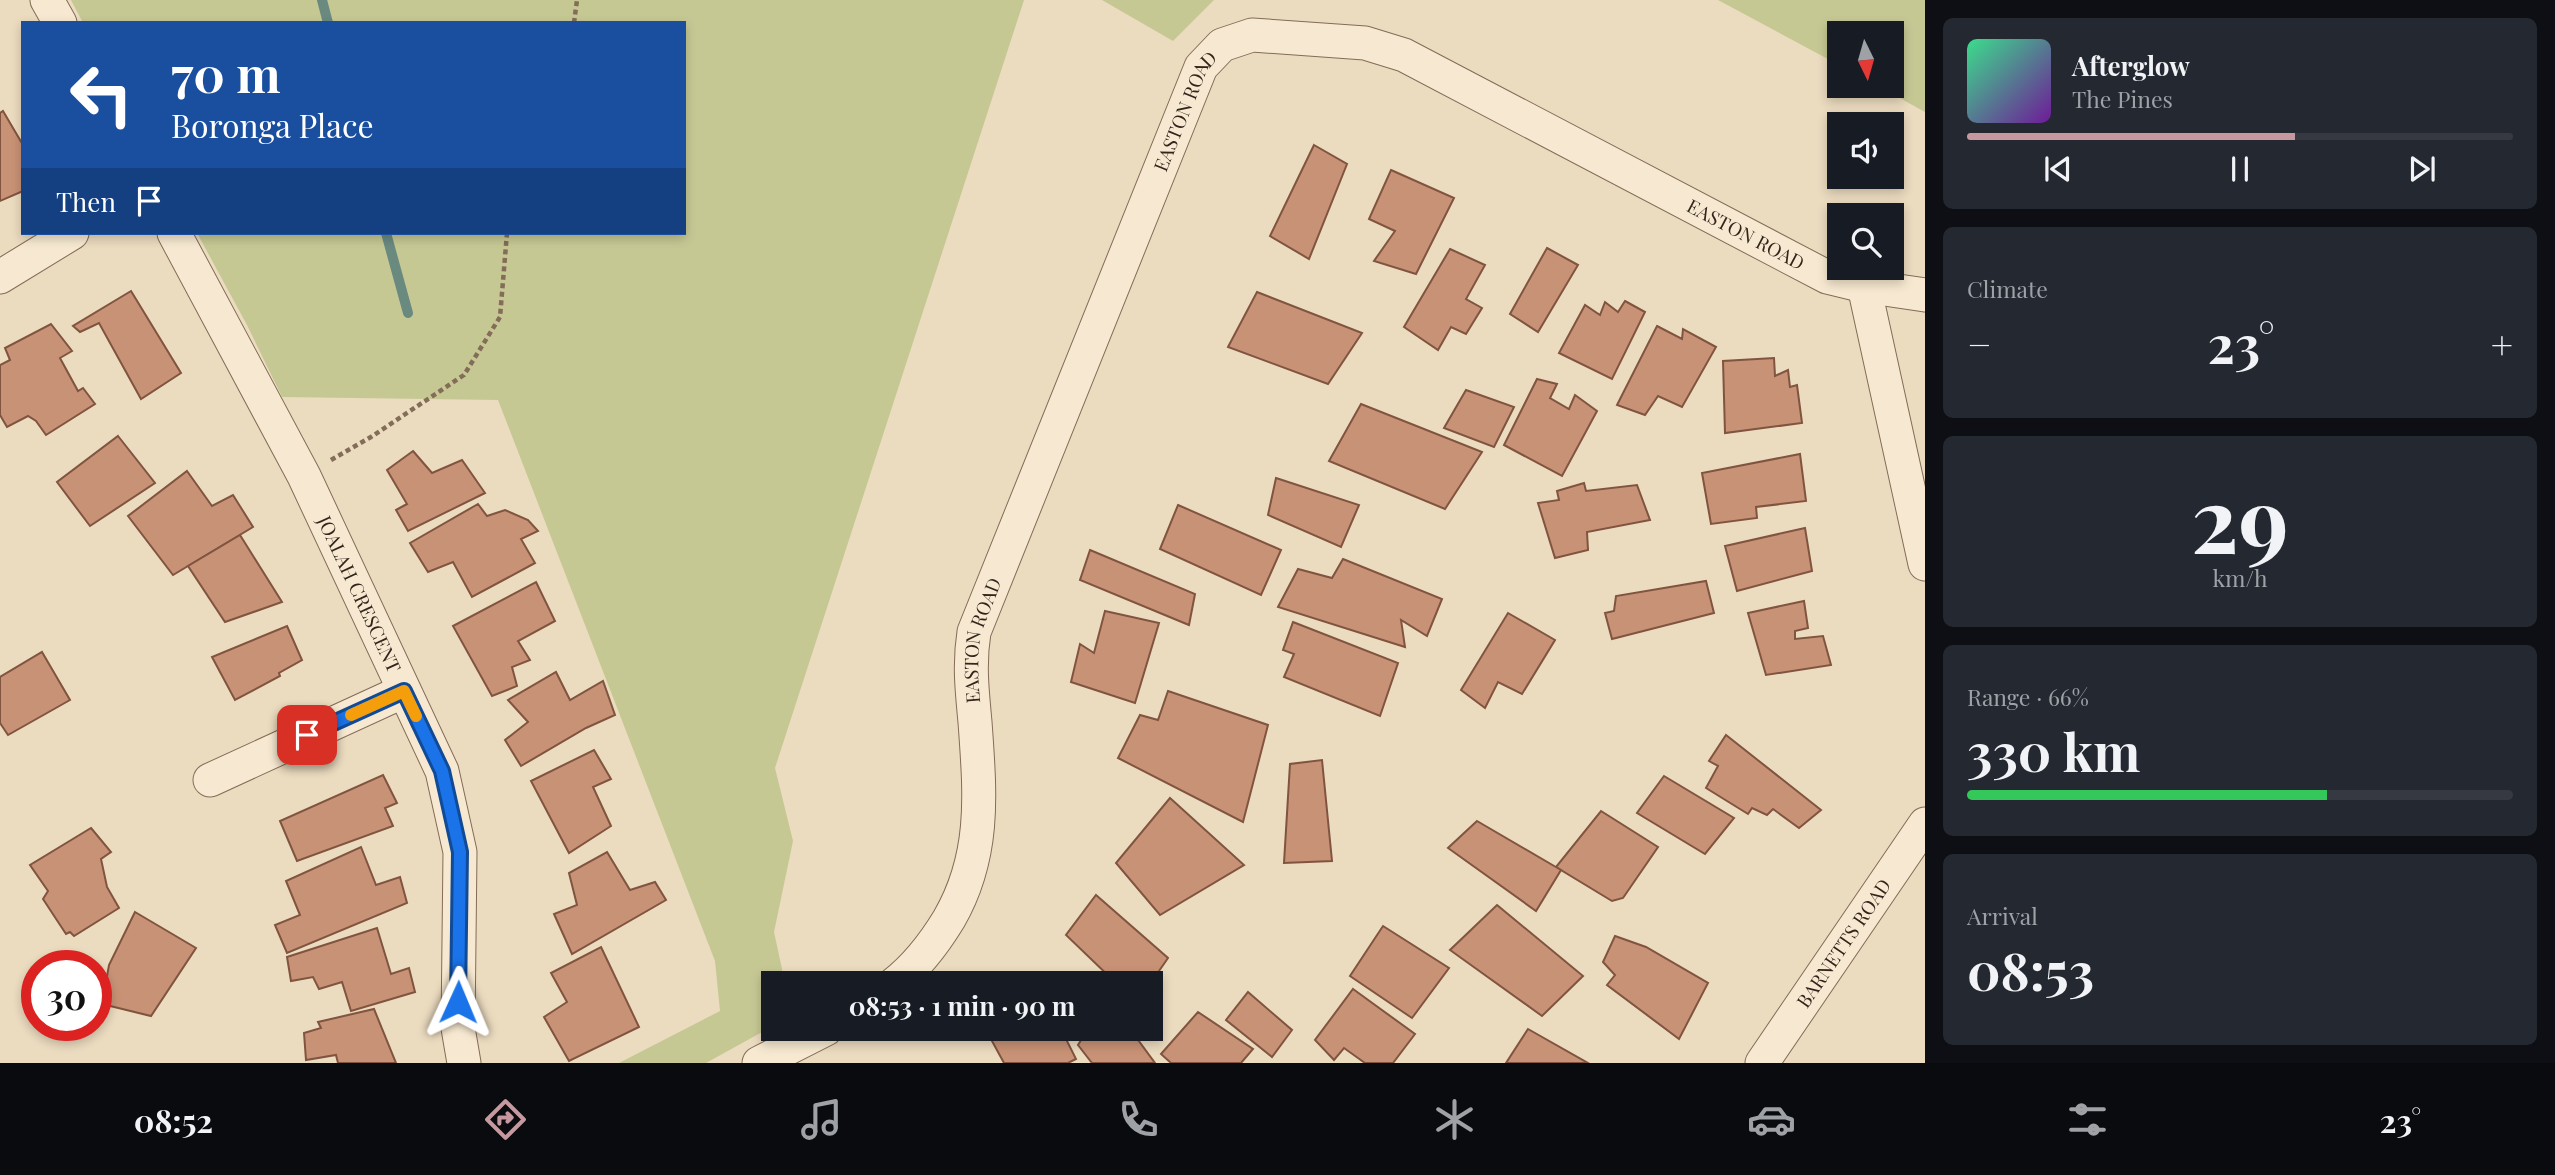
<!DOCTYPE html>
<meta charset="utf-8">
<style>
body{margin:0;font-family:"Playfair Display",serif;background:#242831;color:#f1f3f6;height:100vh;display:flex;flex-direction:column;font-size:26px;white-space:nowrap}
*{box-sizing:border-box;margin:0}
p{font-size:23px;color:#9ea1a6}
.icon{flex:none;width:38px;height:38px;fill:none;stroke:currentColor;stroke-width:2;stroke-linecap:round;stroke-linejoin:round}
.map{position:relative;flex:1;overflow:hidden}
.sheet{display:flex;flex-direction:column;gap:18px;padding:18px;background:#0d0f14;width:630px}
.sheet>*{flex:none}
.banner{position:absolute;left:21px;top:21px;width:665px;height:214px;border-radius:0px;box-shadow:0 4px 10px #0003;background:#1a4fa0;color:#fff;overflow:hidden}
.needle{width:46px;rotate:175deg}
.controls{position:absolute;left:1827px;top:21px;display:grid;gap:14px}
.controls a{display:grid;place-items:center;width:77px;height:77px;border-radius:0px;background:#171b24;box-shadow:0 4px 10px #0003;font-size:35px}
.speed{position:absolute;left:21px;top:950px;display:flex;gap:14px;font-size:35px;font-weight:700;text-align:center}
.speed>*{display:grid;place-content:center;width:91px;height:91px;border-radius:50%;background:#171b24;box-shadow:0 4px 10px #0003;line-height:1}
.speed .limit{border:10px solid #d22;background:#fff;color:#111}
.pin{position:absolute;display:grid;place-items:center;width:60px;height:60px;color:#fff;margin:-30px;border-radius:14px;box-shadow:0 4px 10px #0006}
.me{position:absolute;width:77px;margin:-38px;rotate:1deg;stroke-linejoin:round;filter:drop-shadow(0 0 5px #0008)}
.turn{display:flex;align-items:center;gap:24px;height:147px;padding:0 35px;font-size:32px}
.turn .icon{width:91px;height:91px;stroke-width:2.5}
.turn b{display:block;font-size:49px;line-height:60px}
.then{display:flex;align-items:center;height:66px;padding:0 35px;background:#0003;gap:14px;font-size:26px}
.big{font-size:52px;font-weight:700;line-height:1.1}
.sheet .tile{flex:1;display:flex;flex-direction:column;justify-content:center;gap:10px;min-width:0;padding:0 24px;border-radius:10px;background:#242831}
.sheet .dial{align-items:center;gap:0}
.dial b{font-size:91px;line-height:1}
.song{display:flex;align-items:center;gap:21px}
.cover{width:84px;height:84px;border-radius:10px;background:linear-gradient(135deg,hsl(150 70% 55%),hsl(280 70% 35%))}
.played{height:7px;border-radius:4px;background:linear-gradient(90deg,#c5999f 60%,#363941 60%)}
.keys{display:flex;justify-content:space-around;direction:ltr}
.heat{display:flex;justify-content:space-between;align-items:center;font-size:38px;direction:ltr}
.charge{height:10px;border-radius:5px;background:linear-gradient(90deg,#34c759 66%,#363941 0)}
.trip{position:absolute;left:761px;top:971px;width:402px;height:70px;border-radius:0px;background:#171b24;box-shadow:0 4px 10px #0003;font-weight:700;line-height:70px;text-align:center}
.tab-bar{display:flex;height:112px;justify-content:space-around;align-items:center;background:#090b0e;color:#9ea1a6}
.tab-bar .icon{width:49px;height:49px}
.tab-bar .on{color:#c5999f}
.tab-bar b{font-size:32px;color:#f1f3f6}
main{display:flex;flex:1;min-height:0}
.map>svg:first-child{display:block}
</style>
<main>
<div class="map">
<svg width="1925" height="1063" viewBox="0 0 1925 1063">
<rect width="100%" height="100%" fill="#ebdbbf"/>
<g fill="#c6c894">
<polygon points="71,0 1024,0 775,768 793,841 774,932 785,983 774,984 773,1026 706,1063 619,1063 720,1011 715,961 498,400 282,397 247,325 197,233 684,233 684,23 83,23"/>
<polygon points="1102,0 1214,0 1173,41"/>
<polygon points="1718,0 1925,0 1925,112 1878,86 1892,86 1892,33 1839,33 1839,65"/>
</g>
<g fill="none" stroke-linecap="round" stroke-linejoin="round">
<g stroke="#6a8a80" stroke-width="10">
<polyline points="322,0 328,23"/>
<polyline points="386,233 408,313"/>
</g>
</g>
<g fill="#c89276" stroke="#81543f" stroke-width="2">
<polygon points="3,111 23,145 23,191 0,201 0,113"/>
<polygon points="1314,145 1347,164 1309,259 1270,236"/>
<polygon points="1391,170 1454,198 1416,274 1374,261 1395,231 1369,219"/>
<polygon points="1547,248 1578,265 1538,332 1510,314"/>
<polygon points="1450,249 1485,265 1466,299 1482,308 1466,334 1451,327 1438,350 1404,327"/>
<polygon points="131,291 181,373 141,399 99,323 80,332 73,326"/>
<polygon points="1257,292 1362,333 1328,384 1228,347"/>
<polygon points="1625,301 1645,312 1612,379 1559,353 1585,305 1600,315 1605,302 1618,312"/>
<polygon points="51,324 72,351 60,358 78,391 83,388 95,404 46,435 36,421 28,416 7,427 0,415 0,365 10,360 5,348"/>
<polygon points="1657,326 1682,339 1683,329 1716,347 1682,407 1658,396 1645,415 1617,405"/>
<polygon points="1774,358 1775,376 1788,370 1790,387 1797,385 1802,423 1725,433 1723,361"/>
<polygon points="1537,379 1557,384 1550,398 1569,409 1575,395 1597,411 1562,476 1504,445"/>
<polygon points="1466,390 1514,407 1494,447 1444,428"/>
<polygon points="1361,404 1482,452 1445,509 1329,461"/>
<polygon points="118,436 155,483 90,526 57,482"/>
<polygon points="413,451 432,473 462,460 485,493 408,531 396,510 407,504 387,470"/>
<polygon points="1800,454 1806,501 1756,507 1757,518 1711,524 1702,473"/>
<polygon points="187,471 212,506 233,495 253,527 173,575 128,516"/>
<polygon points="1276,478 1359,505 1341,547 1268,515"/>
<polygon points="1584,483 1586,491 1637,485 1650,520 1587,532 1588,550 1555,558 1538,503 1559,500 1557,491"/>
<polygon points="478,504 487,516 505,510 528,520 538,531 521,539 535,563 472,597 453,562 428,572 410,543"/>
<polygon points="1178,505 1281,550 1261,595 1160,549"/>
<polygon points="1805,528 1812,571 1737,591 1725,546"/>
<polygon points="240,535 282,602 225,622 188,566"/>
<polygon points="1090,550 1195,594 1189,625 1080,580"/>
<polygon points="1343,559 1442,599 1427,636 1401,620 1405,647 1278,607 1298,569 1332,578"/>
<polygon points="1706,581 1714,613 1612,639 1605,613 1614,611 1616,596"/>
<polygon points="536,582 555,621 518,641 530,660 512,667 517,686 492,696 453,626"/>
<polygon points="1804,601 1808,628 1795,631 1795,639 1823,636 1831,665 1766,675 1748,613"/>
<polygon points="1105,611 1159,623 1135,703 1071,682 1080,644 1094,653"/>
<polygon points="1508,613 1555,640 1522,694 1498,682 1485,708 1461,690"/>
<polygon points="1293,622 1398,663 1380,716 1284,677 1294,654 1283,650"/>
<polygon points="287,626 302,660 279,673 280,676 235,700 212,657"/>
<polygon points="42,652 70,700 8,735 0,723 0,677"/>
<polygon points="556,672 570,700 603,681 615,715 586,728 521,766 505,740 528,722 508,700"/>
<polygon points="1168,691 1268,725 1243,822 1118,758 1140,715 1158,720"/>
<polygon points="1726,735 1821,810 1799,828 1773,809 1767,815 1752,808 1748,814 1706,788 1718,766 1709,761"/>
<polygon points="594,750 611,779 593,787 611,826 569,853 531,781"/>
<polygon points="1322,760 1332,861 1284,863 1290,764"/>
<polygon points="383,775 397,803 385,808 393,826 297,861 280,821"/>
<polygon points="1664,776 1734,818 1705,854 1637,813"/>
<polygon points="1170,798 1244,865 1160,915 1116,863"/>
<polygon points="1601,811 1658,847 1623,898 1612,901 1556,867"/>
<polygon points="1477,821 1561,870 1536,911 1448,848"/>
<polygon points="91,828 111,852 101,859 107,887 119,908 74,936 70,932 66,934 43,899 48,891 30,865"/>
<polygon points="361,847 376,885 400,877 407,903 287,953 275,925 300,915 286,881"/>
<polygon points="607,852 630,890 655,882 666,900 572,954 554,914 577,905 569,873"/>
<polygon points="1096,895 1168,958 1150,984 1117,984 1066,935"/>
<polygon points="1497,905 1583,976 1542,1016 1450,950"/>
<polygon points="135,912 196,948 151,1016 102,1004 109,965"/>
<polygon points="1383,926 1449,968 1412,1018 1350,976"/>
<polygon points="377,928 391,974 409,968 415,992 351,1011 342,982 319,989 313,977 291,981 287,957"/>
<polygon points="1615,936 1646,947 1708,983 1679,1039 1607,985 1615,975 1603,962"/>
<polygon points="601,947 639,1027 569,1061 544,1017 567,1002 551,973"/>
<polygon points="1353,989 1415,1034 1393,1063 1365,1063 1344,1048 1334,1060 1315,1040"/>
<polygon points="1248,992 1292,1030 1272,1057 1226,1020"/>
<polygon points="374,1009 396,1063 338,1063 336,1055 306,1060 304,1033 321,1028 318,1022"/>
<polygon points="1198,1012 1253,1049 1241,1063 1171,1063 1161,1054"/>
<polygon points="1061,1029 1076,1059 1068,1063 1004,1063 986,1030"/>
<polygon points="1088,1029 1130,1029 1155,1063 1092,1063 1078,1045"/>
<polygon points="1528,1029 1588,1063 1506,1063"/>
</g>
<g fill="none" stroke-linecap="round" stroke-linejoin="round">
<g stroke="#836c58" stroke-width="35">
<g id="street">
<polyline points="47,0 60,23"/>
<path id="s1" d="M174,233L304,476L442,771L460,852L458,1028L464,1063"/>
<polyline points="0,277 72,233"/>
<polyline points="1864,286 1925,564"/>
<polyline points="210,780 404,691"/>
<path id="s2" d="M894,984C916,967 935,942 949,919C986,855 980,793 975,722C972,690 969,664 974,632L1201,67L1222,45L1252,35L1365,43L1404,55L1827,277L1864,286L1925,295"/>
<polyline points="759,1063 826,1029"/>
<path id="s3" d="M1762,1063L1925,824"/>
</g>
</g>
<g stroke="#836c58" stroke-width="4.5" stroke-dasharray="5 3.5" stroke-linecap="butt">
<polyline points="574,23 577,0"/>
<polyline points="331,460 371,437 464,375 500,317 507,233"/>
</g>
<use href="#street" stroke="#f7e9d1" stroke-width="33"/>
</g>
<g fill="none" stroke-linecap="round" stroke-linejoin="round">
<g stroke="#114b97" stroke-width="18">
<polyline id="route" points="307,735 404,691 442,771 460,852 458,1002"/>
</g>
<use href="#route" stroke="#1a73e8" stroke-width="12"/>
<polyline stroke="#f59e0b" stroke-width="12" points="351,715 404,691 416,716"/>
</g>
<g text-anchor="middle" stroke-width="7" stroke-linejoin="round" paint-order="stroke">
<g font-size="19" fill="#33251c" stroke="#f3e5ce">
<text dy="7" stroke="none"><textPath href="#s2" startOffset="940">EASTON ROAD</textPath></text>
<text dy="7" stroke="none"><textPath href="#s2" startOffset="1589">EASTON ROAD</textPath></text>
<text dy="7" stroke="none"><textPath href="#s1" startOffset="406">JOALAH CRESCENT</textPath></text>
<text dy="7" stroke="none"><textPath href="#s2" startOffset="371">EASTON ROAD</textPath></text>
<text dy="7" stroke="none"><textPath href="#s3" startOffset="145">BARNETTS ROAD</textPath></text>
</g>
</g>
</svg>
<div class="controls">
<a><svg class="needle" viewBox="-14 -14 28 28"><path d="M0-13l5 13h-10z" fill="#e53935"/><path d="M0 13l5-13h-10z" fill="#9ea1a6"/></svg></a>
<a><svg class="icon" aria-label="sound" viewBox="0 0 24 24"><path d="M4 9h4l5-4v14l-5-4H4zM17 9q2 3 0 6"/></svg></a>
<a><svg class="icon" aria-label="search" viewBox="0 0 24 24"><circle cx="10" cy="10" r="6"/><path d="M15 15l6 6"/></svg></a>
</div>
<div class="speed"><div class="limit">30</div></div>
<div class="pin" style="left:307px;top:735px;background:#d93025"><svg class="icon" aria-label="arrive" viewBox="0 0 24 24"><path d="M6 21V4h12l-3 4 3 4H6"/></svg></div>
<svg class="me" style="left:458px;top:1002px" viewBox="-20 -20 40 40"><path d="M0-17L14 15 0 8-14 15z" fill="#1a73e8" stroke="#fff" stroke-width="4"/></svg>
<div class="trip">08:53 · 1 min · 90 m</div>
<div class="banner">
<div class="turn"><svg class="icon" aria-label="left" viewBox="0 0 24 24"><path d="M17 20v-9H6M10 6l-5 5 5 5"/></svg><div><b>70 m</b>Boronga Place</div></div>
<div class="then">Then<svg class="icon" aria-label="arrive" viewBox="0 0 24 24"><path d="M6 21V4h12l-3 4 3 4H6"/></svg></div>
</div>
</div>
<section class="sheet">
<div class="tile">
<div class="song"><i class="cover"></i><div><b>Afterglow</b><p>The Pines</p></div></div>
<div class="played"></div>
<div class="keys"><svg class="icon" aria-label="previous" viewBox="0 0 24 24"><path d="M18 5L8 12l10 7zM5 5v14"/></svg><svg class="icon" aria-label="pause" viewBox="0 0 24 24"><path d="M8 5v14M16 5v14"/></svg><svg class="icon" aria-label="next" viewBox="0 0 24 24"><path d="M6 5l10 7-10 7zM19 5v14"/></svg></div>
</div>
<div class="tile"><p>Climate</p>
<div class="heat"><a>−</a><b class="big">23°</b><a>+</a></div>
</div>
<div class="tile dial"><b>29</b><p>km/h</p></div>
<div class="tile"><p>Range · 66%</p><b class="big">330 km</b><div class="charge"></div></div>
<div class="tile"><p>Arrival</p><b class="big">08:53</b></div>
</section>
</main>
<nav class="tab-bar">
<b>08:52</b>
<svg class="icon on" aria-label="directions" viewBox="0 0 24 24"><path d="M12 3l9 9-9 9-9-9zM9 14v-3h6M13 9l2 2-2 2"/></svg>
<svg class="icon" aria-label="music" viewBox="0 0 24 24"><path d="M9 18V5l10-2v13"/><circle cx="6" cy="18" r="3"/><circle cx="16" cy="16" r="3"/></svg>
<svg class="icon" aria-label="phone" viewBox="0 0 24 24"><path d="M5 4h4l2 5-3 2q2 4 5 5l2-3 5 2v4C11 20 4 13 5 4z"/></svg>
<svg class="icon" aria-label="climate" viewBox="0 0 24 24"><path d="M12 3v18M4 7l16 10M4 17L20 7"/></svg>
<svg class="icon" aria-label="car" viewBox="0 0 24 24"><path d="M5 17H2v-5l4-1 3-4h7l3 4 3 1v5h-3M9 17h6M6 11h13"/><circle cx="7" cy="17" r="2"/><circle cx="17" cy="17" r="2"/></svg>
<svg class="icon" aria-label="filters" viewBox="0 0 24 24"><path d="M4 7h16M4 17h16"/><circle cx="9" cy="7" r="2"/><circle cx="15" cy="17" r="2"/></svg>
<b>23°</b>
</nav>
